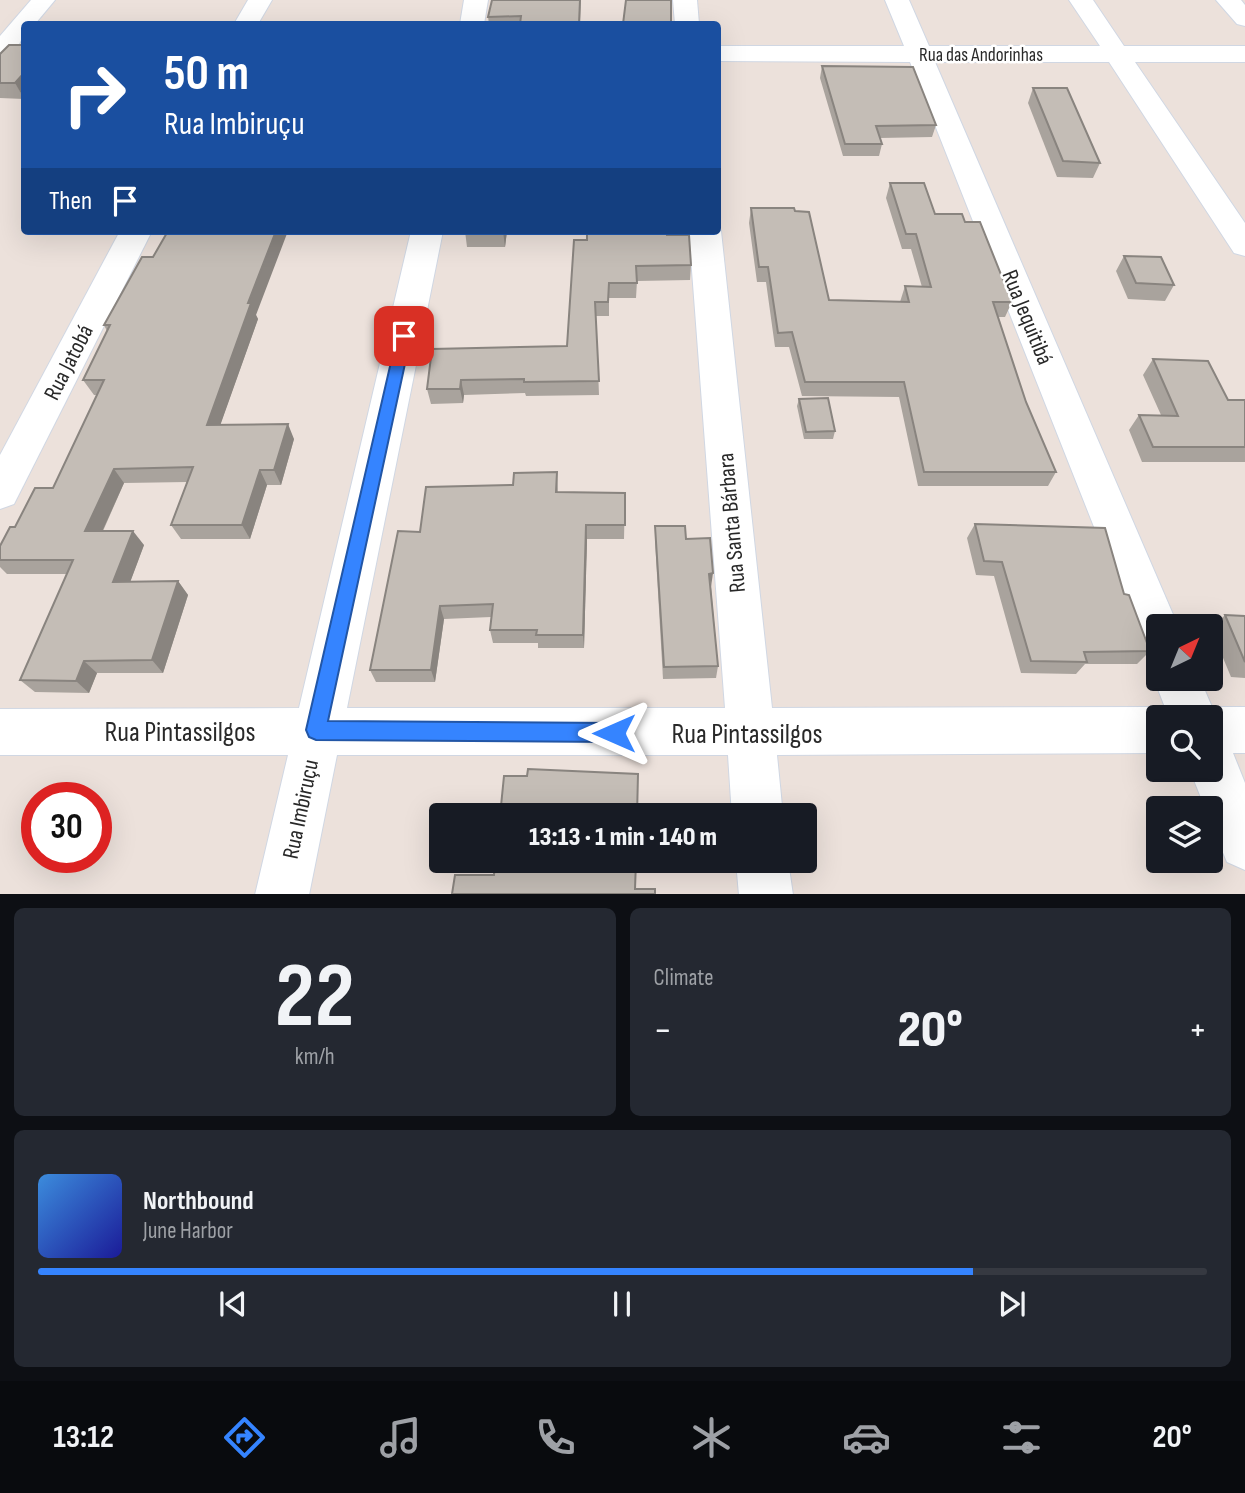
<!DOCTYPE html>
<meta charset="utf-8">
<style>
body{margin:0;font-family:"Sofia Sans Condensed",sans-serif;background:#242831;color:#f1f3f6;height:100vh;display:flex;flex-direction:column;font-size:26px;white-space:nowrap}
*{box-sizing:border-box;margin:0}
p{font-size:23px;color:#9ea1a6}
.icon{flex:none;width:38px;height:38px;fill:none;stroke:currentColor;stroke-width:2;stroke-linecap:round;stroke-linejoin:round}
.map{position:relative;height:894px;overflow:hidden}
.details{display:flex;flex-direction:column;gap:14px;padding:14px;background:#0d0f14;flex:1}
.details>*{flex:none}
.guide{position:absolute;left:21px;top:21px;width:700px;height:214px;border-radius:7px;box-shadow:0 7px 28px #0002;background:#1a4fa0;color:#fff;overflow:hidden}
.needle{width:46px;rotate:43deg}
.fabs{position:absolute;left:1146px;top:614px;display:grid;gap:14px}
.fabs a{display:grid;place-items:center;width:77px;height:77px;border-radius:7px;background:#171b24;box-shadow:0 7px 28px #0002;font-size:35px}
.speed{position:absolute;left:21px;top:782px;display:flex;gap:14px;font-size:35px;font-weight:700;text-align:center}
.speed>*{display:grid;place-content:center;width:91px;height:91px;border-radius:50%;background:#171b24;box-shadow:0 7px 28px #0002;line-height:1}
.speed .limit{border:10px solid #d22;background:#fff;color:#111}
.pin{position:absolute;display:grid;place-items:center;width:60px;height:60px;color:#fff;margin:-30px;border-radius:14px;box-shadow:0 4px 10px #0006}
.me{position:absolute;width:77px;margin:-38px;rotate:270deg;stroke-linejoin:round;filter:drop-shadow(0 0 5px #0008)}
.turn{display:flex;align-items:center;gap:24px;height:147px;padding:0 28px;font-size:32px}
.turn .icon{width:91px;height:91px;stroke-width:2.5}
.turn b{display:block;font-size:49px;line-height:60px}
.then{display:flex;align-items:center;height:66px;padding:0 28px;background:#0003;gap:14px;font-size:26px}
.big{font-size:52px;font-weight:800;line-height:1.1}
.details .widget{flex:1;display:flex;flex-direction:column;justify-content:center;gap:10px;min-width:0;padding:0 24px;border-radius:10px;background:#242831}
.details .dial{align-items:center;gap:0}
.dial b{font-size:91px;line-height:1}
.song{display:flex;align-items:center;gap:21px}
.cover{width:84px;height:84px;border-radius:10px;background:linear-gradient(135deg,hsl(210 70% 55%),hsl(240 70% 35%))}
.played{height:7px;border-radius:4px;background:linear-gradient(90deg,#3584ff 80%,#363941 80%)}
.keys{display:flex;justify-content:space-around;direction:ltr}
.heat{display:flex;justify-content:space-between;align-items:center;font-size:38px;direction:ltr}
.details .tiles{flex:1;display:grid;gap:14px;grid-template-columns:1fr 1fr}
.widget:last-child{grid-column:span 2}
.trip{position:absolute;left:429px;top:803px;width:388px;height:70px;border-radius:7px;background:#171b24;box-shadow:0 7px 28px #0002;font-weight:800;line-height:70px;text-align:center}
.tab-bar{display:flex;height:112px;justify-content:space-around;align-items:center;background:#090b0e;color:#9ea1a6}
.tab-bar .icon{width:49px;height:49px}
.tab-bar .selected{color:#3584ff}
.tab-bar b{font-size:32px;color:#f1f3f6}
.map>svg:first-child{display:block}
</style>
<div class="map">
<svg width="1245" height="895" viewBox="0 0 1245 895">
<rect width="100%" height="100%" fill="#ece1db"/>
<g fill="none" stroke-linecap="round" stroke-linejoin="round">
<g stroke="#d0d7e3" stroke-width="2">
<g id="minor">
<path d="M31,0H55L35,24H24C24,40 16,55 0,59V36Z"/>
<polygon points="248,0 272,0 258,24 234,24"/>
<polygon points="464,0 488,0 484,24 460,24"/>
<polygon points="673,0 697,0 699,24 675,24"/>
<polygon points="885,0 909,0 929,46 1100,46 1069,0 1093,0 1124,46 1245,46 1245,62 1135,62 1245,223 1245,256 1234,253 1109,62 935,62 1178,626 1158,626 1158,653 1142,647 1136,633 910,62 718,61 718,46 904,46"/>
<polygon points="1216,0 1241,0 1245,5 1245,26 1237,24"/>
<polygon points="718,226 721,231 772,708 1158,707 1166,710 1154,679 1158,668 1158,679 1200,679 1212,707 1245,707 1245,753 1233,753 1245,783 1245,870 1227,862 1211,824 1211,808 1205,808 1190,770 1211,770 1211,718 1158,718 1158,753 777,755 783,816 732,816 728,755 337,755 309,895 255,895 288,755 0,755 0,709 299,708 411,231 443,231 347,708 725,708 689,231 718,231"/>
<polygon points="120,231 152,231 14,504 0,509 0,455"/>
<polygon points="736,861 788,861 793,895 739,895"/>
</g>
</g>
<use href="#minor" fill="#fff" fill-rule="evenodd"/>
</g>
<g fill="#a9a39d">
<polygon points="492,0 581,0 580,24 489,24 488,17"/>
<polygon points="0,54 24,99 0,98"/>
<polygon points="822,66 936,125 932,137 880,138 882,144 879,156 843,156 820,78"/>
<polygon points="1033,88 1100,163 1093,178 1057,177 1028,103"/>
<polygon points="890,183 935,214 965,222 1012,302 1005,317 998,317 1026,402 1056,472 1048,486 918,486 899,397 802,396 789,347 775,347 766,282 757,282 749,223 751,208 829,300 900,302 905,286 922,287 911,249 902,249 886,198"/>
<polygon points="465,231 507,231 505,247 467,247"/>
<polygon points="667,235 691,265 690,280 637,281 636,298 609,298 609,316 596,316 599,395 526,396 525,393 464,395 463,403 431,404 427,389 567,346 587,240"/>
<polygon points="1124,256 1174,285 1165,301 1128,299 1116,271"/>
<polygon points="153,257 256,315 258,319 220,425 294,439 281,485 267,485 250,539 181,539 171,525 187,482 124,483 103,531 144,545 130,582 178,581 188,595 163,673 97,673 89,693 35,692 20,680 67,574 7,574 0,567 0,546 15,527 53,488 97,395 94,395 83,380 107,331 104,325"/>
<polygon points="1153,359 1228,400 1245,400 1245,462 1142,462 1129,430 1139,415 1161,415 1143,375"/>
<polygon points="799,399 835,431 833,439 804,439 797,406"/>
<polygon points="557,472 558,492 625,493 624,539 587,539 584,648 538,648 538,643 493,643 490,630 491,617 444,619 435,682 376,682 370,670 420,532 513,485"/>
<polygon points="975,524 1124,594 1150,651 1137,664 1085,664 1076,674 1021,673 994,576 976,575 967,538"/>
<polygon points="655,526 686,539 711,587 718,666 716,678 663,679 655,540"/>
<polygon points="1225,615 1245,616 1245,678 1231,677 1211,629"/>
</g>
<g fill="#89847f">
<polygon points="24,73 24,99 15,83"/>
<polygon points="276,231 288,231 256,315 258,319 215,440 207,425 248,303"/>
<polygon points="503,231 507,231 505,247"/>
<polygon points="461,380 464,395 463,403 460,389"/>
<polygon points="288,424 294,439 281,485 274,470"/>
<polygon points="114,469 124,483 96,545 85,531"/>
<polygon points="260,470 267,485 250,539 242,525"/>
<polygon points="586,525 587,539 584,648 583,635"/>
<polygon points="133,531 144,545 125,596 113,582"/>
<polygon points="713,573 711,587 709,574"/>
<polygon points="178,581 188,595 163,673 152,660"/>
<polygon points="440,606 444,619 435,682 431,670"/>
<polygon points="84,661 97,673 89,693 76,681"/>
</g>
<g fill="#c4bdb6" stroke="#89847f" stroke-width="2">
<polygon points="492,0 580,0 579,24 520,24 521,16 488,17"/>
<polygon points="626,0 671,0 671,24 623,24"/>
<polygon points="9,45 24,45 24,73 15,83 0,83 0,54"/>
<polygon points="822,66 913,67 936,125 876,126 882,144 845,144"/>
<polygon points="1033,88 1067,88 1100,163 1063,161"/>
<polygon points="890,183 924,183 935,214 962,214 965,222 980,222 1012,302 993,302 1026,402 1056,472 924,472 904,382 805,382 792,332 778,333 768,267 759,267 751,208 794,208 795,211 809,212 829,300 909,302 905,286 931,287 916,234 906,234"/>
<polygon points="168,231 276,231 248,303 251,303 207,425 288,424 274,470 260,470 242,525 171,525 193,467 114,469 85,531 133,531 113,582 178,581 152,660 84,661 76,681 20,680 73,560 0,560 0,546 10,527 15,527 35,488 53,488 104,380 83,380 110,325 104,325 142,257 153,257"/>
<polygon points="465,231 503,231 465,232"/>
<polygon points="587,231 667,231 667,235 689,235 691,265 636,266 637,283 609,283 608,302 595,302 599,381 524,382 524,379 461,380 460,389 427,389 432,349 567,346 574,240 587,240"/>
<polygon points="1124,256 1161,257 1174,285 1136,283"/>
<polygon points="1153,359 1208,361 1228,400 1245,400 1245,447 1153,447 1139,415 1178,416"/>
<polygon points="828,398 835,431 806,432 799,399"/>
<polygon points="557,472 556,492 625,493 625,525 586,525 583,635 536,635 537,630 490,630 493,604 440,606 431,670 370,670 398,531 420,532 426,487 513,485 514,473"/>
<polygon points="975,524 1105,528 1124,594 1129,595 1150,651 1084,652 1087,662 1031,661 1002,562 984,561"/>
<polygon points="655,526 685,526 686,539 710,538 713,573 709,574 718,666 664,667"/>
<polygon points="1225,615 1245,616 1245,662"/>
<polygon points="528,769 638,774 637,816 500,816 504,776 527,776"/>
<polygon points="495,861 636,861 635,889 655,889 655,894 452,894 455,875 494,875"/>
</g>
<polygon fill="#3584ff" stroke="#2256a6" stroke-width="2" points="404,331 411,336 328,721 614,723 621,726 624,733 621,739 614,742 316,740 309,737 306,730 397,336"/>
<g text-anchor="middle" stroke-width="5" stroke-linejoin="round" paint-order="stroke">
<g font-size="19" fill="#292929" stroke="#fff">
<text x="981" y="61">Rua das Andorinhas</text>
</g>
<g font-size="23" fill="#292929" stroke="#fff">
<text transform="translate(1028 317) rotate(68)" y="8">Rua Jequitibá</text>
<text transform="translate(68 362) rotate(-63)" y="8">Rua Jatobá</text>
<text transform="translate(731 523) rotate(-95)" y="8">Rua Santa Bárbara</text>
<text transform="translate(300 809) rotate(-78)" y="8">Rua Imbiruçu</text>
</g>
<g font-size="28" fill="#292929" stroke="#fff">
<text x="180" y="741">Rua Pintassilgos</text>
<text x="747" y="743">Rua Pintassilgos</text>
</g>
</g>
</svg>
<div class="fabs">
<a><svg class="needle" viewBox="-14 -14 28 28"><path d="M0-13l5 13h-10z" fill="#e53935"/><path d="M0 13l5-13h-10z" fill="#9ea1a6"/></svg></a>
<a><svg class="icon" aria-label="search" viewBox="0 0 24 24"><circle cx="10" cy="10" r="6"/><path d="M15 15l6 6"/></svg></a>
<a><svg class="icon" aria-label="layers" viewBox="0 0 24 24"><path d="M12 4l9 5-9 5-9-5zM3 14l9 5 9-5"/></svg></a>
</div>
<div class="speed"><div class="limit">30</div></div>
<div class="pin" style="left:404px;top:336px;background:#d93025"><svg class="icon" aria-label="arrive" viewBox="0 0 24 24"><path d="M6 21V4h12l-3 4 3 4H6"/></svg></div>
<svg class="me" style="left:614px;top:733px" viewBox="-20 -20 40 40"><path d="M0-17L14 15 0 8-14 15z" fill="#3584ff" stroke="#fff" stroke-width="4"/></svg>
<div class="trip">13:13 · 1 min · 140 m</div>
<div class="guide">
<div class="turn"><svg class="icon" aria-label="right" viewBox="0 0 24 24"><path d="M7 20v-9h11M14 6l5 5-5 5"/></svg><div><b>50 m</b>Rua Imbiruçu</div></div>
<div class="then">Then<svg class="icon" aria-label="arrive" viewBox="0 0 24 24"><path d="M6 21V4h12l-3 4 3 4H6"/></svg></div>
</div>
</div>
<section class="details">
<div class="tiles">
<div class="widget dial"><b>22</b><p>km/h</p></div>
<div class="widget"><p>Climate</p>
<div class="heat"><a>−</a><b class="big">20°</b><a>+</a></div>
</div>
<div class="widget">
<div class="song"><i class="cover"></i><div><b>Northbound</b><p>June Harbor</p></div></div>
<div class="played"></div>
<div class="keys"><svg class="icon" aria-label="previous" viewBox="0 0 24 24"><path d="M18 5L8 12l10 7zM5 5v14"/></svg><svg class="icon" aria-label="pause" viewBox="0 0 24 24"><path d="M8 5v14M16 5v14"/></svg><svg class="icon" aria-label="next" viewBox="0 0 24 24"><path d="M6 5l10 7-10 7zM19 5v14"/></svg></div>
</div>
</div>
</section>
<nav class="tab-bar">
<b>13:12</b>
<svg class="icon selected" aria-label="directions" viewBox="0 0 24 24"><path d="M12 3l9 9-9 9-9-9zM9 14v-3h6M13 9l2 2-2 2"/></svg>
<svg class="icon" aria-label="music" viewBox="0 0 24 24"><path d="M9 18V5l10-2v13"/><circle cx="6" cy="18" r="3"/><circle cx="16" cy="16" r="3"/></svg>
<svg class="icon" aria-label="phone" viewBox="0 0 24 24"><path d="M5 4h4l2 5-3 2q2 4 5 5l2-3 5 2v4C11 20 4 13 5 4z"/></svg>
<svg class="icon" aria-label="climate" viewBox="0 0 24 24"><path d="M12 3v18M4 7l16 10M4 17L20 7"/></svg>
<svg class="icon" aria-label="car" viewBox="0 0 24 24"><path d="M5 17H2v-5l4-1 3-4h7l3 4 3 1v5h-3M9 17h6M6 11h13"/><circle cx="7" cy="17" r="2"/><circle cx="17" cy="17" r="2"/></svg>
<svg class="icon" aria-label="filters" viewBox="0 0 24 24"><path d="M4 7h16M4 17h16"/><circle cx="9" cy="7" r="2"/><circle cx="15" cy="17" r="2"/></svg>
<b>20°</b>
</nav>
